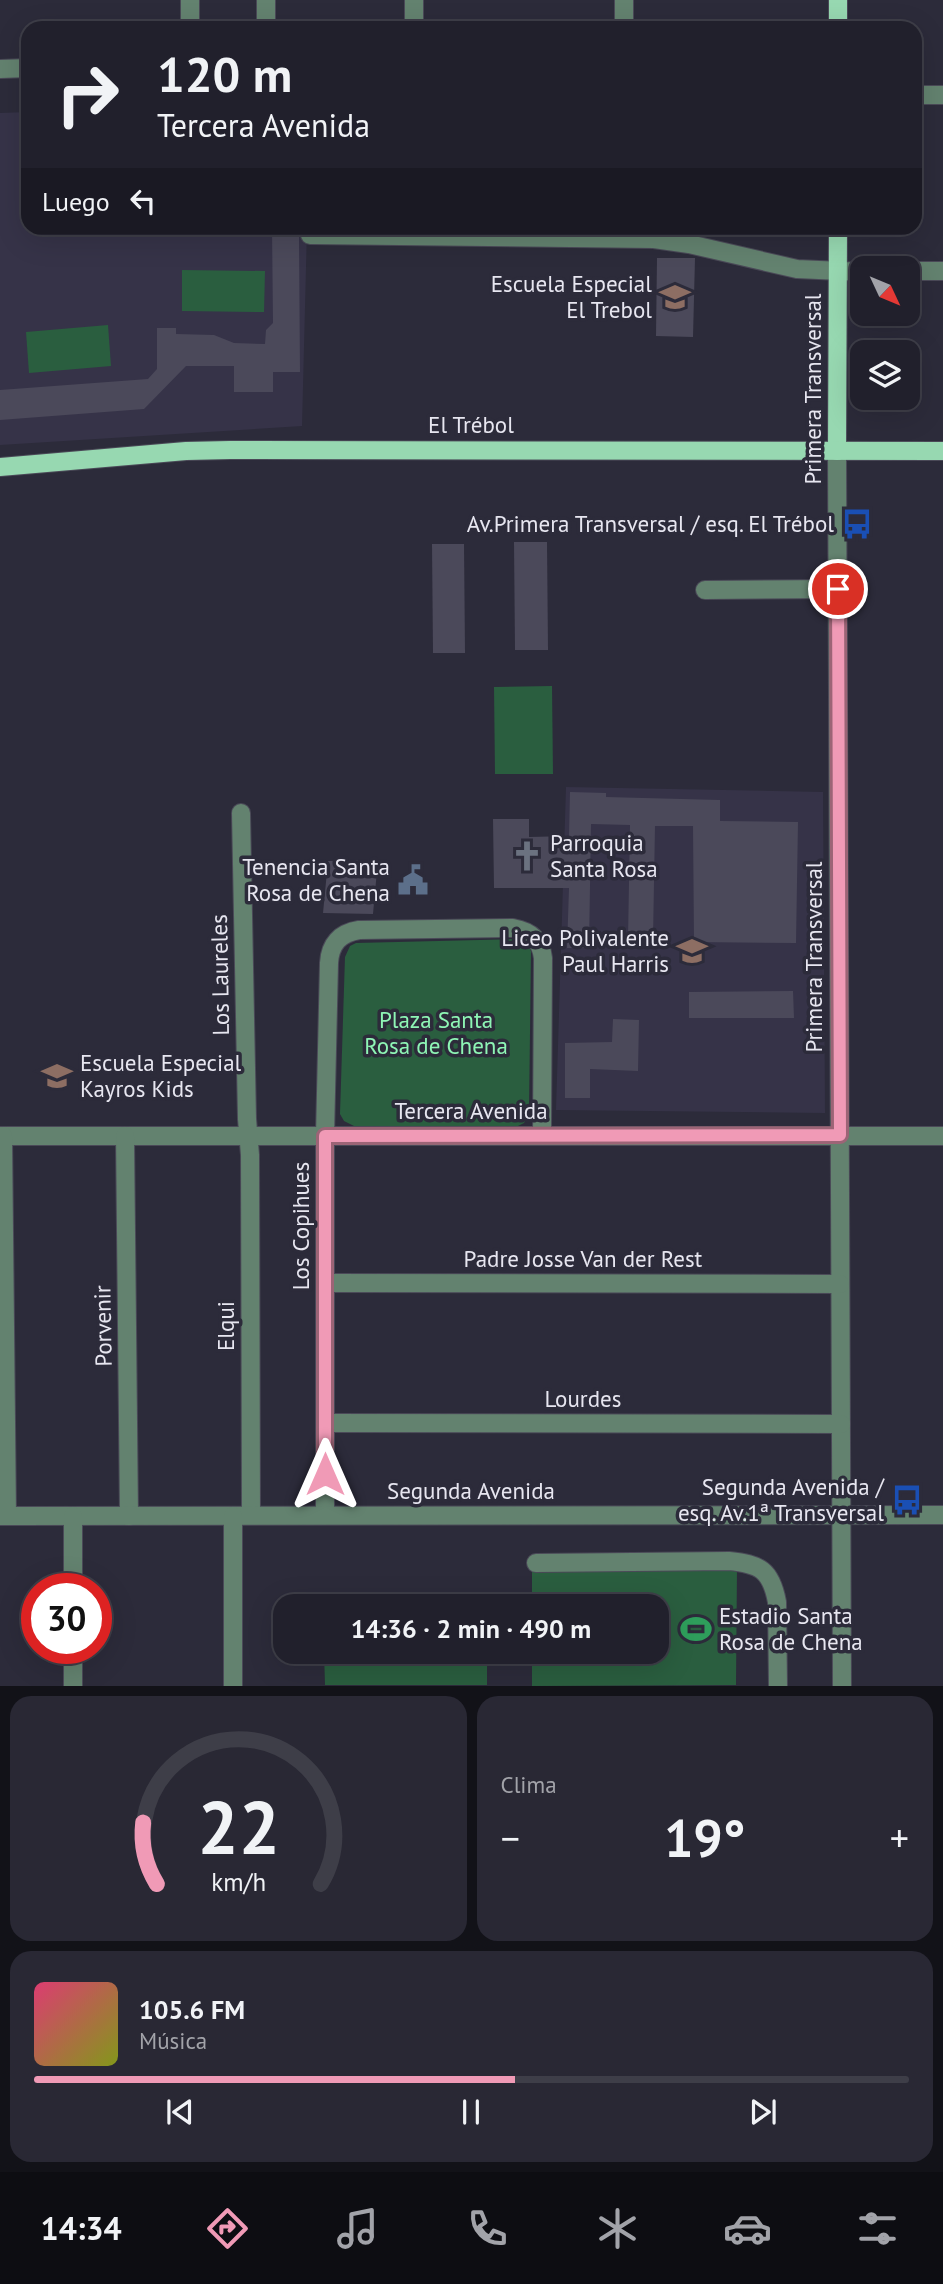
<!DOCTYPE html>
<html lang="es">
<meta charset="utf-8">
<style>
body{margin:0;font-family:"PT Sans",sans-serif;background:#292834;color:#f1f3f6;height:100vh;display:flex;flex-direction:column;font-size:26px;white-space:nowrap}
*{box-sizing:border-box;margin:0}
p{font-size:23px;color:#a2a3a9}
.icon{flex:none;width:38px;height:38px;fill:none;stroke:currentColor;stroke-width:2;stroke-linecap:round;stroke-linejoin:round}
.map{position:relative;height:1686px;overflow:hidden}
.sheet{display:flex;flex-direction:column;gap:10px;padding:10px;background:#121218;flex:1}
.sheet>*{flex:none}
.top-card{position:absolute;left:21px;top:21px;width:901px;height:214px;border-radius:21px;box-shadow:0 7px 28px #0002,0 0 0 2px #3e3e48;background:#21202c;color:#f1f3f6;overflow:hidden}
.needle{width:46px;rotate:134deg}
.controls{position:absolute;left:850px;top:256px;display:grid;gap:14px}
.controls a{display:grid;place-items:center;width:70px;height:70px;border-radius:14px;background:#21202c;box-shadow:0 7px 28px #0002,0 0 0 2px #3e3e48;font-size:35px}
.speed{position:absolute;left:21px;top:1573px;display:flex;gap:14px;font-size:35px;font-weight:700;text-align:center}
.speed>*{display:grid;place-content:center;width:91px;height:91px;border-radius:50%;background:#21202c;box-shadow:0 7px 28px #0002,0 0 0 2px #3e3e48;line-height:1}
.speed .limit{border:10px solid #d22;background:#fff;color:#111}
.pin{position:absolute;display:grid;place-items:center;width:60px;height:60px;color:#fff;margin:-30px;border:4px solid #fff;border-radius:50%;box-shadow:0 2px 7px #0007}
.me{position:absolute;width:77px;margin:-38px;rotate:0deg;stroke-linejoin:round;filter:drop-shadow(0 0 5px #0008)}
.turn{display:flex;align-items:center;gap:24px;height:147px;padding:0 21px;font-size:32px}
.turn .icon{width:91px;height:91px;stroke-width:2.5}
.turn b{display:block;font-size:49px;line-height:60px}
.then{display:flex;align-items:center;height:66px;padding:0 21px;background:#0003;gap:14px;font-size:26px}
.big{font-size:52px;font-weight:700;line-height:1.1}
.sheet .card{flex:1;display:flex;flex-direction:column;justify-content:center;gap:10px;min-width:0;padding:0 24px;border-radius:21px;background:#292834}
.sheet .dial{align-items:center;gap:0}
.dial svg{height:182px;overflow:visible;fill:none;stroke:#3e3e48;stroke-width:7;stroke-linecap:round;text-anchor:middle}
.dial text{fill:#f1f3f6;stroke:none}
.song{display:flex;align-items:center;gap:21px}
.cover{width:84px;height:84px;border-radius:10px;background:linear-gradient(135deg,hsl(340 70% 55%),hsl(70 70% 35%))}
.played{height:7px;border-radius:4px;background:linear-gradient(90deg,#f09ab6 55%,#3e3e48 55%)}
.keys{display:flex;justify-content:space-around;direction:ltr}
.heat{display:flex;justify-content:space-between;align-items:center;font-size:38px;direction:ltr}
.sheet .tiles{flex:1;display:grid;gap:10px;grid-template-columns:1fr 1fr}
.card:last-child{grid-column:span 2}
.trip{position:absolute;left:273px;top:1594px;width:396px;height:70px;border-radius:21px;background:#21202c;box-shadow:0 7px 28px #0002,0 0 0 2px #3e3e48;font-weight:700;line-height:70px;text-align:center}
.tab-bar{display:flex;height:112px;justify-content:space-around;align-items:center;background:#0d0d12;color:#a2a3a9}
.tab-bar .icon{width:49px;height:49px}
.tab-bar .current{color:#f09ab6}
.tab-bar b{font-size:32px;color:#f1f3f6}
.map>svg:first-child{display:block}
</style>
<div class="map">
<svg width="943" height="1686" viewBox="0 0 943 1686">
<rect width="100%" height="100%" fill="#2c2b3a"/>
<g fill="#363348">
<polygon points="28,112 28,228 307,228 302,426 0,445 0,113"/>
<polygon points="566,787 823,792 825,1113 556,1110"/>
</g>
<g fill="#2a5e3f">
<polygon points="182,270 265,271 264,312 182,311"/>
<polygon points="108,325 111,366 29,373 26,332"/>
<polygon points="552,686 553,774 495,774 494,687"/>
<polygon points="515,939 527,943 531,951 529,1113 524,1123 516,1127 354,1126 344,1121 340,1114 345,957 350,946 356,943"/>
<polygon points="532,1567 737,1567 736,1685 532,1686 532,1652 656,1652 656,1606 532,1606"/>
<polygon points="324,1652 487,1652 487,1685 325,1685"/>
</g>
<g fill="#4b495a">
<polygon points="272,228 299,228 299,238 300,372 273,372 273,392 234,392 234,366 186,366 144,409 0,420 0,390 148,379 157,369 157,328 176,328 176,334 214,335 234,343 265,344 266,330 273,323"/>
<polygon points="657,258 695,258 693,337 656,336"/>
<polygon points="514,542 547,542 548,650 515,650"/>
<polygon points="432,544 464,544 465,653 433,653"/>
<polygon points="570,792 606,793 606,797 720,800 720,821 798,822 796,943 694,942 693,826 655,826 653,939 628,939 630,825 591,824 589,948 567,948 569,888 494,888 493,819 529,819 529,837 569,836"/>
<polygon points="378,860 373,914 323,913 328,861"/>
<polygon points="793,991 794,1018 689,1018 689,992"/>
<polygon points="613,1019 639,1020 638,1071 590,1069 590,1098 565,1098 565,1043 612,1042"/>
</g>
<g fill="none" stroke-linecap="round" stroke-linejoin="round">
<g stroke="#4a4957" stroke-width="20">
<g id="minor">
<polyline points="190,0 190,28"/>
<polyline points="624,0 624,28"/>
<polyline points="266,28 266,0"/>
<polyline points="414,28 414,0"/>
<polyline points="0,69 28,68"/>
<polyline points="915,95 943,95"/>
<polyline points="310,235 654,239 689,244 797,269 863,272"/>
<polyline points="908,271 943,271"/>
<polyline points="837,451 842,1686"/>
<polyline points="705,590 838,589"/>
<polyline points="241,813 247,1119 250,1155 251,1515"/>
<polyline points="0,1136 943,1136"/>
<polyline points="3,1136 7,1516"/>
<polyline points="125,1136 129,1516"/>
<polyline points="325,1283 840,1284"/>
<polyline points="325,1423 841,1424"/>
<path d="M325,1515V1136L329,963C330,944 340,933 359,930L513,928C530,931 541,940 543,958L542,1135"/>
<polyline points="0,1516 943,1515"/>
<polyline points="73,1516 73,1589"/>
<polyline points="233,1516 233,1686"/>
<path d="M536,1563L729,1561C760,1564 771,1570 777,1602L778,1686"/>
<polyline points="73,1648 73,1686"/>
</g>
</g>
<g stroke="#4a4957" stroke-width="20">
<g id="major">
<polyline points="838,28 838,0"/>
<polyline points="837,451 838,228"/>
<polyline points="0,467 186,451 230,450 943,451"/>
</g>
</g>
<use href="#minor" stroke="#63826f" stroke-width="18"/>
<use href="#major" stroke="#97d8b1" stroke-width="18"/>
</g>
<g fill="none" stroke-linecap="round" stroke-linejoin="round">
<g stroke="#9c6476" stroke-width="18">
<polyline id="route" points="325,1474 325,1136 840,1135 838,589"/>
</g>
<use href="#route" stroke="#f09ab6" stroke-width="12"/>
</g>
<defs>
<g id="school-bare" transform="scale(2.415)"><path d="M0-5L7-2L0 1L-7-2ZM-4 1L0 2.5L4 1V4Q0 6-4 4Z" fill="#8d6e63" stroke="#2c2b3a" stroke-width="2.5" paint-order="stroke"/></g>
<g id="bus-bare" transform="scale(2.415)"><path d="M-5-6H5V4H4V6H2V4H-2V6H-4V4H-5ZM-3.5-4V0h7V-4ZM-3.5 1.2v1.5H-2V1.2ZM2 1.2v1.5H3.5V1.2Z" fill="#1a4fb4" stroke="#2c2b3a" stroke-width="2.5" paint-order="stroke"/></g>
<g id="church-bare" transform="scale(2.415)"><path d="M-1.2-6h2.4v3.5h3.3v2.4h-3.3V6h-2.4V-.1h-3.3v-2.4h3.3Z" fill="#6b7280" stroke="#2c2b3a" stroke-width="2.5" paint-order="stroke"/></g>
<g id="civic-bare" transform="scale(2.415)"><path d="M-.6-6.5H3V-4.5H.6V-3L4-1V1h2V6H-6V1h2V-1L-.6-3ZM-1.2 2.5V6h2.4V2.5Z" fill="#5c6f8a" stroke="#2c2b3a" stroke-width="2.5" paint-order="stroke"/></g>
<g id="stadium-bare" transform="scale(2.415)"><path d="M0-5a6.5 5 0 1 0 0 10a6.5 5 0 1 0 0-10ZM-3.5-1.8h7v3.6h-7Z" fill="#2e9e5b" stroke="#2c2b3a" stroke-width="2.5" paint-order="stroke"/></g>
</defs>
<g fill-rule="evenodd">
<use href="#school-bare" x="675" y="297"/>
<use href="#bus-bare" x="857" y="524"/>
<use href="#church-bare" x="527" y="856"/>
<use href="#civic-bare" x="413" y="880"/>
<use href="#school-bare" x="692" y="951"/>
<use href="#school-bare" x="57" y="1076"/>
<use href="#bus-bare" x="907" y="1500"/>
<use href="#stadium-bare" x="696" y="1629"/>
</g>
<g text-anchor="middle" stroke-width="7" stroke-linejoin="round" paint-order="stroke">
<g font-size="23" fill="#e7e6f0" stroke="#2c2b3a" text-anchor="end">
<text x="652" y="292">Escuela Especial<tspan x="652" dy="26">El Trebol</tspan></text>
<text x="834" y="532">Av.Primera Transversal / esq. El Trébol</text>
<text x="550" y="851" text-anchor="start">Parroquia<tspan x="550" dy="26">Santa Rosa</tspan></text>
<text x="390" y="875">Tenencia Santa<tspan x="390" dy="26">Rosa de Chena</tspan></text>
<text x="669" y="946">Liceo Polivalente<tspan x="669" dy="26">Paul Harris</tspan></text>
<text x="80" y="1071" text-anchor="start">Escuela Especial<tspan x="80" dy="26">Kayros Kids</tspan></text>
<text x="884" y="1495">Segunda Avenida /<tspan x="884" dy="26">esq. Av.1ª Transversal</tspan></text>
<text x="719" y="1624" text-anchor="start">Estadio Santa<tspan x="719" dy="26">Rosa de Chena</tspan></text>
</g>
<g font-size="23" fill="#e7e6f0" stroke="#2c2b3a">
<text transform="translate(813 389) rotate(-90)" y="8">Primera Transversal</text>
<text x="471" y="433">El Trébol</text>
<text transform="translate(814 957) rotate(-90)" y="8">Primera Transversal</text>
<text transform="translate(220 975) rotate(-91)" y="8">Los Laureles</text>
<text x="471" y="1119">Tercera Avenida</text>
<text transform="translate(301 1226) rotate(-90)" y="8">Los Copihues</text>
<text x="583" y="1267">Padre Josse Van der Rest</text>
<text transform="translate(103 1326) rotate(-91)" y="8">Porvenir</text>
<text transform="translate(226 1326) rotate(-90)" y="8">Elqui</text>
<text x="583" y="1407">Lourdes</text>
<text x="471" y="1499">Segunda Avenida</text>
</g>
<g font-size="23" fill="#8ef5b5" stroke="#2c2b3a">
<text x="436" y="1028">Plaza Santa<tspan x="436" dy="26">Rosa de Chena</tspan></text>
</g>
</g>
</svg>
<div class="controls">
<a><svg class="needle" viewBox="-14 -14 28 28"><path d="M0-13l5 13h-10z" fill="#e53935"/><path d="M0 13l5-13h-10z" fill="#a2a3a9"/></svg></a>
<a><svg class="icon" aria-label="layers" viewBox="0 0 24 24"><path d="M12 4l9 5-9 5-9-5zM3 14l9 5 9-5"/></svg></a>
</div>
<div class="speed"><div class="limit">30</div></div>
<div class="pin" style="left:838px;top:589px;background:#d93025"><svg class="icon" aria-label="arrive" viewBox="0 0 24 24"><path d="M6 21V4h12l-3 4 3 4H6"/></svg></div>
<svg class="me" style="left:325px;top:1474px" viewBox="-20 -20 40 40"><path d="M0-17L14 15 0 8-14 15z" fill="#f09ab6" stroke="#fff" stroke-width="4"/></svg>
<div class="trip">14:36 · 2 min · 490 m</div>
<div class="top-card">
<div class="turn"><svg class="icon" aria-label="right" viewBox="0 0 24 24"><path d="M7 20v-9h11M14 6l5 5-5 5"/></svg><div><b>120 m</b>Tercera Avenida</div></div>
<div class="then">Luego<svg class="icon" aria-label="left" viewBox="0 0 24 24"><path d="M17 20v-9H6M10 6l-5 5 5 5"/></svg></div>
</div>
</div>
<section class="sheet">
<div class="tiles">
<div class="card dial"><svg viewBox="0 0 100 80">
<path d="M14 69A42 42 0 1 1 86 69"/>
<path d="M14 69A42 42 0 0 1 8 42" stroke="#f09ab6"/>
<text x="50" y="56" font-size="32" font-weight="700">22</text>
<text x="50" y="72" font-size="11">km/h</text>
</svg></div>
<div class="card"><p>Clima</p>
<div class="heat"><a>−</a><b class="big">19°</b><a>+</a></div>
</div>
<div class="card">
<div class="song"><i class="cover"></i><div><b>105.6 FM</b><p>Música</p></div></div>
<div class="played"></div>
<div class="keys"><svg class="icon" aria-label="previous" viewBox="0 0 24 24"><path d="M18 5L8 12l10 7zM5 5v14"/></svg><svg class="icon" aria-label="pause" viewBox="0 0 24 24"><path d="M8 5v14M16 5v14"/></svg><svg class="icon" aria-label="next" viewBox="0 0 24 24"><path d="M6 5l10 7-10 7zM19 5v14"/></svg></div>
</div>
</div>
</section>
<nav class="tab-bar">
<b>14:34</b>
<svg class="icon current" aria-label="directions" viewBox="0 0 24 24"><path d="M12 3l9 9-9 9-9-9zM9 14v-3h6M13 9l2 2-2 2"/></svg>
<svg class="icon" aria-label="music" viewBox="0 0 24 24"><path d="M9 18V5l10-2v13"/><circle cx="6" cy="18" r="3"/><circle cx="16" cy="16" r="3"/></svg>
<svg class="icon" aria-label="phone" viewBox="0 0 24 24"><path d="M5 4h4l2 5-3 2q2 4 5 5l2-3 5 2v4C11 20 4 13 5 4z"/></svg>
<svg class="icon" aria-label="climate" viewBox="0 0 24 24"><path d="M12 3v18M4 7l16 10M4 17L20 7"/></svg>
<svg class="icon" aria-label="car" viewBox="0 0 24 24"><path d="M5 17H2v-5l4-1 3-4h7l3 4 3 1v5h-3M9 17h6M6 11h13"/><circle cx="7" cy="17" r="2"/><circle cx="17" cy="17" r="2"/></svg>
<svg class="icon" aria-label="filters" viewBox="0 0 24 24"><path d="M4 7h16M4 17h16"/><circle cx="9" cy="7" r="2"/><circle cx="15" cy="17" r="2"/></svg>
</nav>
